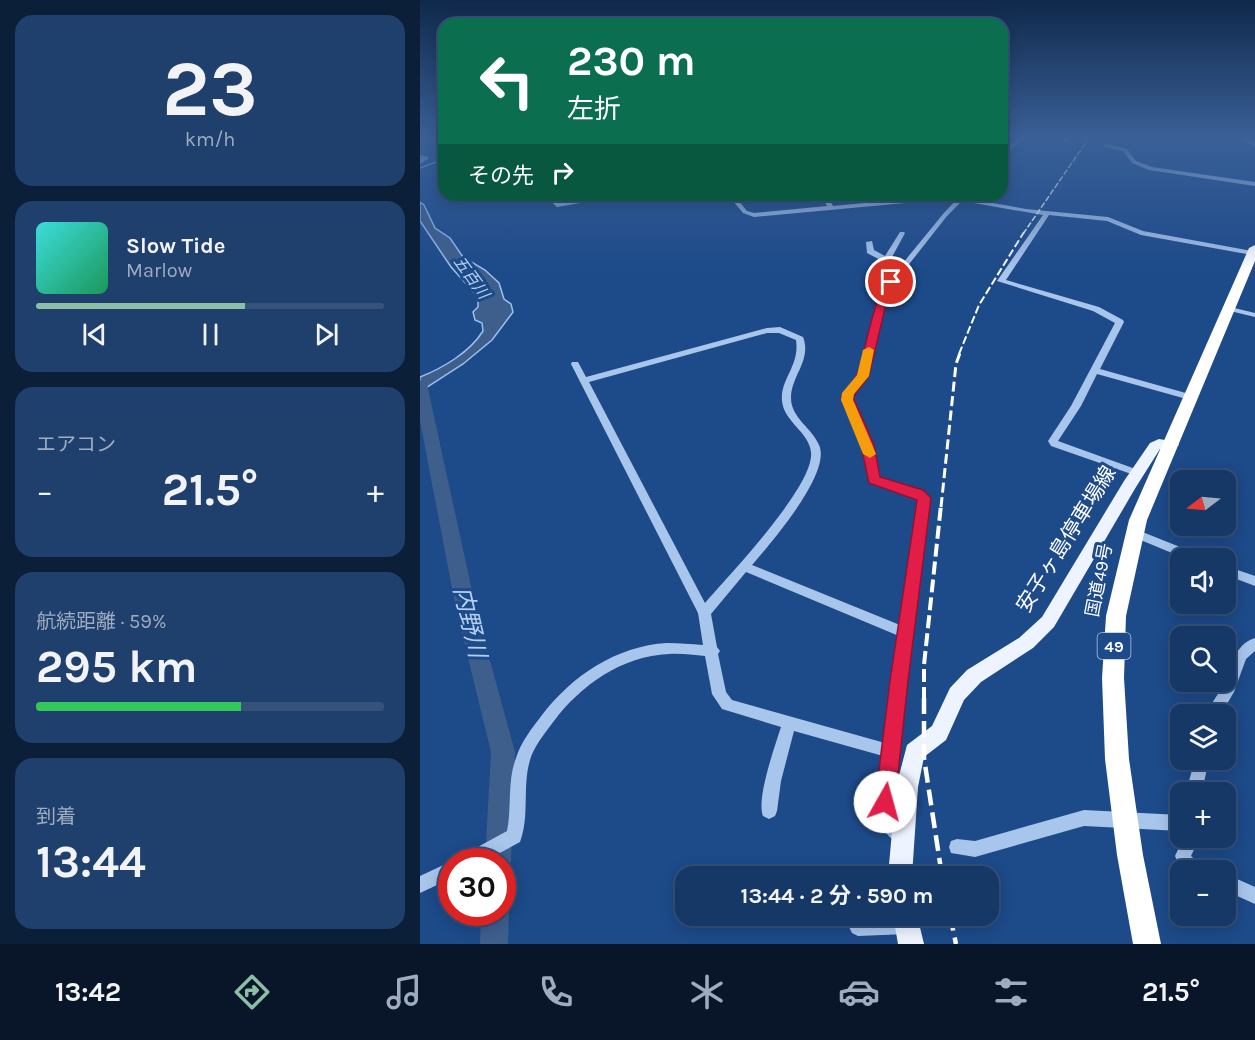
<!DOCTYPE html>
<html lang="ja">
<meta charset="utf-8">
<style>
body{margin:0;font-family:Karla,"Noto Sans JP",sans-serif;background:#1f3f6d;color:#f1f3f6;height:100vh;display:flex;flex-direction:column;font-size:22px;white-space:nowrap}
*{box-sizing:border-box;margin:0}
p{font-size:20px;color:#9eacc0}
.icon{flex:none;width:33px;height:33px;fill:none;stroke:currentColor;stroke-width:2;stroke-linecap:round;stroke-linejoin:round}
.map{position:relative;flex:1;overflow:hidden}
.side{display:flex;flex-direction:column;gap:15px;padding:15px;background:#0c1f39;width:420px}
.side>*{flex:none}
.guide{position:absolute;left:18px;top:18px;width:570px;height:183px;border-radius:18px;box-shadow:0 3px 15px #0003,0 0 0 2px #35527b;background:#0b6e4f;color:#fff;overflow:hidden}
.needle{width:39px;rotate:254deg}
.tools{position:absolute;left:750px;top:470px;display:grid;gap:12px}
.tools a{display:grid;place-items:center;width:66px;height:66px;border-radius:12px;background:#163867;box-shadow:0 3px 15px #0003,0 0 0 2px #35527b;font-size:30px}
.speed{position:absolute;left:18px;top:848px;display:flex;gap:12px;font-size:30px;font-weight:700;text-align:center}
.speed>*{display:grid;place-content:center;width:78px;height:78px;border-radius:50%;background:#163867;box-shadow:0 3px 15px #0003,0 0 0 2px #35527b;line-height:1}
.speed .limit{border:9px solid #d22;background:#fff;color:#111}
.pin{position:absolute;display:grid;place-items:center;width:51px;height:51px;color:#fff;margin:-26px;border:3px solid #fff;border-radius:50%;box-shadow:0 2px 6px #0007}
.me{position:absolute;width:66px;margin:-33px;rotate:7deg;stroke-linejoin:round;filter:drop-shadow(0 0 4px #0008)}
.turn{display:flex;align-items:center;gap:21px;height:126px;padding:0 30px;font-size:27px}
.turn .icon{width:78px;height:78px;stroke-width:2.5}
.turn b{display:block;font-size:42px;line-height:51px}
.then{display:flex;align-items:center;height:57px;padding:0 30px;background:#0003;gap:12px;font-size:22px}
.big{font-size:45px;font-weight:700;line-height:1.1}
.side .widget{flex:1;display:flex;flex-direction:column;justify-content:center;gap:9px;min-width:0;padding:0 21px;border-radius:18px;background:#1f3f6d}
.side .dial{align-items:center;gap:0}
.dial b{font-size:78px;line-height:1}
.song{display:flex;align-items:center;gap:18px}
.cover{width:72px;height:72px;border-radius:9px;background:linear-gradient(135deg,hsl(180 70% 55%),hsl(150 70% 35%))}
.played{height:6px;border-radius:3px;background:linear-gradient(90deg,#8abfa5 60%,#35527b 60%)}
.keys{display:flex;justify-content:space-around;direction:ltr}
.heat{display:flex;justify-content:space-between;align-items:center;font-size:33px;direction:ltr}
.charge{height:9px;border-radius:4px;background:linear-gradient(90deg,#34c759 59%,#35527b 0)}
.trip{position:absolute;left:255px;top:866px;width:324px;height:60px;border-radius:18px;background:#163867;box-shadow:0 3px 15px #0003,0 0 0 2px #35527b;font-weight:700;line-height:60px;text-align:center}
.dock{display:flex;height:96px;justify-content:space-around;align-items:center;background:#091629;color:#9eacc0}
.dock .icon{width:42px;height:42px}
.dock .current{color:#8abfa5}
.dock b{font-size:27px;color:#f1f3f6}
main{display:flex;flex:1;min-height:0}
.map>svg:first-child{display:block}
</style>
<main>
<section class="side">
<div class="widget dial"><b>23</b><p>km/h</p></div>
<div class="widget">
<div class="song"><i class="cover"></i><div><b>Slow Tide</b><p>Marlow</p></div></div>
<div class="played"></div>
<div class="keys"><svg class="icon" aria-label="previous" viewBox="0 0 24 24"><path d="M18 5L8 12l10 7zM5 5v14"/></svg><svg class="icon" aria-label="pause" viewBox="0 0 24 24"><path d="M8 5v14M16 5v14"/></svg><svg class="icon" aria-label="next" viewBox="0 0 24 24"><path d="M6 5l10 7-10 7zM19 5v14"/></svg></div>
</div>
<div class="widget"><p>エアコン</p>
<div class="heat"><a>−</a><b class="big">21.5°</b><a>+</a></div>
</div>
<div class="widget"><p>航続距離 · 59%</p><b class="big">295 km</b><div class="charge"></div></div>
<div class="widget"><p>到着</p><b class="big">13:44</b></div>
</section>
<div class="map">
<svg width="835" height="944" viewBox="0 0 835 944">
<rect width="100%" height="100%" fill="#1d4a89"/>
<path fill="#3e5e8c" stroke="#9bc0ed" stroke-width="1.5" d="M0,202L4,205L15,228L30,238L43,257L65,270L79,283L84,299L91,304L93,312L72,340L43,364L4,389L6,403H3L0,394V377C23,368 50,352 63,331L62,323L55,320L53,312L58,307V297L31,267L0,221Z"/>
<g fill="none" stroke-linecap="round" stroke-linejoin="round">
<polyline stroke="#9bc0ed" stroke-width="1.5" points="0,168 24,159"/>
<g fill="#3e5e8c" fill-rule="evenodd">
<polygon points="0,380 7,384 56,609 95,752 91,861 87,870 82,872 82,861 65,861 71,752 36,609 0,421"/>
<polygon points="82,902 89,912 88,944 60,944 61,912 82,912"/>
</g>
<g fill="#a8c5ec" fill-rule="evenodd">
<polygon points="598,138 604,138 582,157 582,152"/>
<polygon points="642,138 648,138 647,142 643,142"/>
<polygon points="818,138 825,138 835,143 835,147"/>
<polygon points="686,144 707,149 716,161 732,167 835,182 835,186 729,170 712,163 703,151 684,147 684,145"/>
<polygon points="0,155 8,157 9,158 0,164"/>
<polygon points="124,195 131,195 138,203 166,198 228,198 301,195 298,197 228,202 166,202 137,207"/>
<path d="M308,195H314L327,211L334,213L407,206L401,195H407L413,206L529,195L539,197L541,195H548L545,198L606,209L688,217L723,231L832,251H835V254L832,255L721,235L687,221L629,215L586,280L679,307L703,320L704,322L680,369L773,395L775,397L770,400L677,374L661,406L638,441L721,471L722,473L721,475L717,476L631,446L628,441L651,406L695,323L673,311L577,281L623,215L542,201L527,216L475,282L464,308L448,376L432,397L452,445L459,478L502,491L509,498L486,681L473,803C474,811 474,818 479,824C484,830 487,830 490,837L488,843L482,845C447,830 459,785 463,756L374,731L361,781L357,811L355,816L349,819L343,816C336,799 355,746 361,727L302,709L292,694L285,656C273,655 261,653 249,654C202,656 161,685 134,721C125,733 114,746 110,760C102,787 110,816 100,842L65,861H41L43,855L87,831C92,807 87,781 96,758C101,742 112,728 122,715C152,676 196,646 247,643C259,643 271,644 283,645L278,613L151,364L152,362H158L166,377L347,328L360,327L383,337C392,360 371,376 371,398C371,418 392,428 399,445C412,473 351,543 332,565L480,625L498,499L450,482L442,445L422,397L439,376L456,308L467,282L480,266L468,264L447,253L446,242L452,241L454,250L465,256L480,232H484L485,233L471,259L483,263L523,214L536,200L529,199L334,217L323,213ZM347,333H359L376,340C380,366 360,379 362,401C364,422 389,432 391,452C395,486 308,576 285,603L169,382ZM326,572L479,636L465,743L312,700L306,692L298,654L300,651L297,647L291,614Z"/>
<polygon points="806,306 835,313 835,317 806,310"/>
<polygon points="715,529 780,555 782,558 764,558 711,536 709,533 711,530"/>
<polygon points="806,566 835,576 835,586 806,575"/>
<path d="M835,638V651L826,659L814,692L801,714H787C790,704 796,698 801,689C811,672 812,645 835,638Z"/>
<polygon points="775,759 789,759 782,792 766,792"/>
<polygon points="664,810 760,815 760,831 664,826 555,857 531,853 529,847 531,841 537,839 555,841"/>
<polygon points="764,837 780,837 771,856 780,864 782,870 761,870 755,856"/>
<polygon points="32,861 32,878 0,893 0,876"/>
<polygon points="806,874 835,887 835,904 806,891"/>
<polygon points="487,916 493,919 496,925 493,931 487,934 438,936 432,933 429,927 432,921 438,918"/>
</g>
<g fill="#edf4ff" fill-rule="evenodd">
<polygon points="739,439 757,442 759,445 752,450 740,449 716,487 634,627 613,648 561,682 544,700 526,740 504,757 498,787 492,876 468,876 476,787 487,745 512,726 530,688 547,670 599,638 622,617 704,481 730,443"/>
<polygon points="473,915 497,915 504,944 478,944"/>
</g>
<polygon fill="#fff" fill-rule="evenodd" points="835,245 835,261 727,520 706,616 704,678 709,759 723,855 741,944 713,944 697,855 685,759 682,678 686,616 709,520 829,248"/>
<polyline stroke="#fff" stroke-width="1.5" stroke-dasharray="6 2" stroke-linecap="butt" points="603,234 669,138"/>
<polyline stroke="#fff" stroke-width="2" stroke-dasharray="8 3" stroke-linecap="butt" points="539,354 559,305 604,232"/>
<polyline stroke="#fff" stroke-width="3" stroke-dasharray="10 4.5" stroke-linecap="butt" points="521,507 536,364 540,353"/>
<polyline stroke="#fff" stroke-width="4" stroke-dasharray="13 5" stroke-linecap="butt" points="504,700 504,665 521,505"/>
<g stroke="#fff" stroke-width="4.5" stroke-dasharray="16 7" stroke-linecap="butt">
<polyline points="504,698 504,758 522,876"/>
<polyline points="530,915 536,944"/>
</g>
</g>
<linearGradient id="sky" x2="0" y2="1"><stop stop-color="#10294b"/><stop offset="0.51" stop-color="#3a6097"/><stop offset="1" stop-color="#3a6097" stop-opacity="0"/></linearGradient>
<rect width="835" height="270" fill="url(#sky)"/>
<path fill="#e11d48" stroke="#92132f" stroke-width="1.5" d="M471,279L476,282L465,308L449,376L433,397L454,445L460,477L503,490L511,498L488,681L475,802L472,809L465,812L458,809L455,802L470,681L497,500L449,483L441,445L421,397C426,390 434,382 437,374C445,356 455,286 471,279Z"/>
<polygon fill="#f59e0b" points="449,347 454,350 449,376 434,394 433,400 456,454 450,458 443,454 421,400 422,393 437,375 443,350"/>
<g text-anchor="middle" stroke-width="6" stroke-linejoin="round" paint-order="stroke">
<g font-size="16" font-style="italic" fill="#b4cff3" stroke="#1d4a89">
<text transform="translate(52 277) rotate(54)" y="6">五百川</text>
</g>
<rect fill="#1d4a89" stroke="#bbc9dc" stroke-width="1.5" x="677.5" y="633" width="33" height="26" rx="4.5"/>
<g font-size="16" font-weight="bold" fill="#fff">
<text x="694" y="652">49</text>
</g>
<g font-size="18" fill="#fff" stroke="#1d4a89">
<text transform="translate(679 580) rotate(-79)" y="6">国道49号</text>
</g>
<g font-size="21" fill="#fff" stroke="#1d4a89">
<text transform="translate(646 539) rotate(-58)" y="7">安子ヶ島停車場線</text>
</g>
<g font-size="24" font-style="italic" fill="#b4cff3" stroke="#1d4a89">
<text transform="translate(50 622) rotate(77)" y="8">内野川</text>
</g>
</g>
</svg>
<div class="tools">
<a><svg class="needle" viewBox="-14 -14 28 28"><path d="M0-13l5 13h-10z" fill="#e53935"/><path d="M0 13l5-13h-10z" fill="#9eacc0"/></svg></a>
<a><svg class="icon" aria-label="sound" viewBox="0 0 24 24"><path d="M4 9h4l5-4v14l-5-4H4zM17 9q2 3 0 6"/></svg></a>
<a><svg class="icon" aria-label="search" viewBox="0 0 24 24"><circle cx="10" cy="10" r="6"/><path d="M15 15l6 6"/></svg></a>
<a><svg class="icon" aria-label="layers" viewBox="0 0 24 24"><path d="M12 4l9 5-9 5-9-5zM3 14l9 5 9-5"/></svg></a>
<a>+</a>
<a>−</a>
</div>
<div class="speed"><div class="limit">30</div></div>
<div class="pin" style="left:471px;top:282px;background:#d93025"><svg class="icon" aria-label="arrive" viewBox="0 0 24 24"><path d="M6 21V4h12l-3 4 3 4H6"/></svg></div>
<svg class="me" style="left:465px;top:802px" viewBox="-20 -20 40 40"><circle r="19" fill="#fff"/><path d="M0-13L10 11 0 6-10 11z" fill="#e11d48"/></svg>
<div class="trip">13:44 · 2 分 · 590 m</div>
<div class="guide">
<div class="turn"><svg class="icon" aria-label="left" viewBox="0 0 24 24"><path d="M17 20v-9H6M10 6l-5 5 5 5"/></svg><div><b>230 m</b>左折</div></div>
<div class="then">その先<svg class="icon" aria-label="right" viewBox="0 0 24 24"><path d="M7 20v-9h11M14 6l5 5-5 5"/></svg></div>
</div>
</div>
</main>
<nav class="dock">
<b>13:42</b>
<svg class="icon current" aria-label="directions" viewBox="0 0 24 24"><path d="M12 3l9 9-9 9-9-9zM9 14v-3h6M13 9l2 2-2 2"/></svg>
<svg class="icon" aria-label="music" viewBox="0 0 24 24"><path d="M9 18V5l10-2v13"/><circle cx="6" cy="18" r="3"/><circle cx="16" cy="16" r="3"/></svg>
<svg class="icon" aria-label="phone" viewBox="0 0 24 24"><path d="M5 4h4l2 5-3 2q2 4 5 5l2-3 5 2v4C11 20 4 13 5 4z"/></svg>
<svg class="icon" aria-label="climate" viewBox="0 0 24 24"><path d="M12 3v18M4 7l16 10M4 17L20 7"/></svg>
<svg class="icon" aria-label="car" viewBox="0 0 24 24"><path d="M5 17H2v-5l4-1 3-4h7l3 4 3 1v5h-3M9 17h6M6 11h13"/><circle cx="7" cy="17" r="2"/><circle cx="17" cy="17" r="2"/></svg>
<svg class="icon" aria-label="filters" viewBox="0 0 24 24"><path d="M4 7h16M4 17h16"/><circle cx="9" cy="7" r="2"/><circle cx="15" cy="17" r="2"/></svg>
<b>21.5°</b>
</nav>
